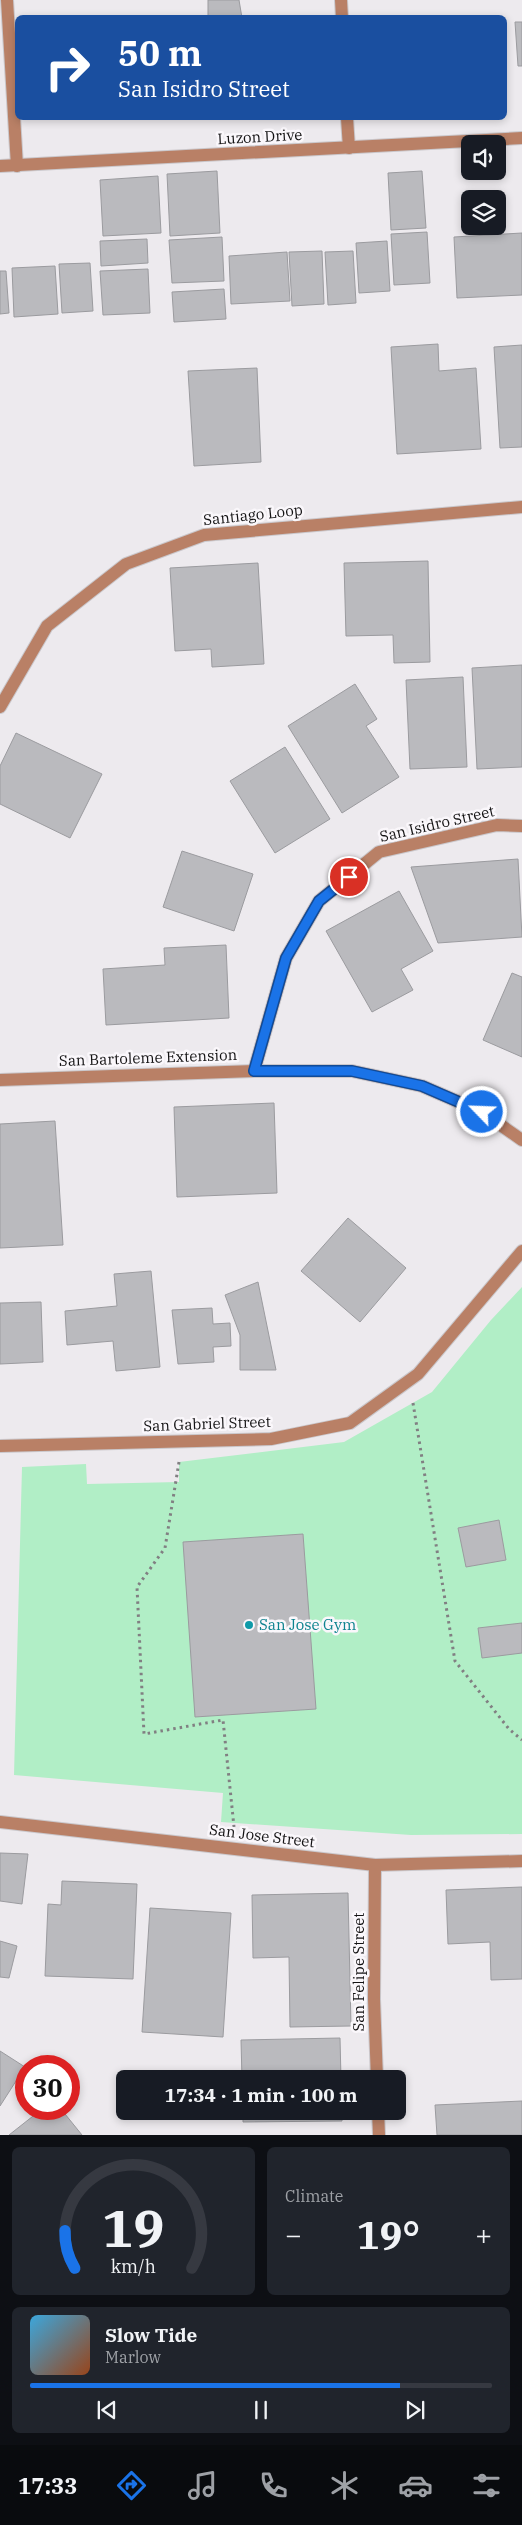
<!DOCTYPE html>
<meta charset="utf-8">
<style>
body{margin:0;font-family:"IBM Plex Serif",serif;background:#20242c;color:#f1f3f6;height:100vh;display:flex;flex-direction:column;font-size:19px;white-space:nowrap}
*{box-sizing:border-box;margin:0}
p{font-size:16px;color:#9ea1a6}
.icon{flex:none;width:28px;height:28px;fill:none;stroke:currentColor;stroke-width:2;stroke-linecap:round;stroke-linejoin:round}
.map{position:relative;height:2135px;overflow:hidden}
.side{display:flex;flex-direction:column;gap:12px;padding:12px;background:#0d0f14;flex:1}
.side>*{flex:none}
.hud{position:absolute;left:15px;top:15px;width:492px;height:105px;border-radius:8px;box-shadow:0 2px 8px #0003;background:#1a4fa0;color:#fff;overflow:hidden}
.controls{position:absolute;left:461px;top:135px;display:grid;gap:10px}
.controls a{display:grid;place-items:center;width:45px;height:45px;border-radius:8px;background:#171b24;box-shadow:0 2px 8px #0003;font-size:25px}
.speed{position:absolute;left:15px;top:2055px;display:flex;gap:10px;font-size:25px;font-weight:700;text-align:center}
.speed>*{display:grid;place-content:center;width:65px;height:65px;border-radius:50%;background:#171b24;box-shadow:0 2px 8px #0003;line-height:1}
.speed .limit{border:8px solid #d22;background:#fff;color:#111}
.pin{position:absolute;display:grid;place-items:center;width:42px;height:42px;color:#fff;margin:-21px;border:2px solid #fff;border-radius:50%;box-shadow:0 1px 5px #0007}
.me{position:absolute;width:55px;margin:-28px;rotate:294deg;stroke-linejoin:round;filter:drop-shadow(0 0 4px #0008)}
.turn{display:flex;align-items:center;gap:18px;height:105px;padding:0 20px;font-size:22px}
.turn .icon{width:65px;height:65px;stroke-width:2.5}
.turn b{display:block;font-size:35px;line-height:42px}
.big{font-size:38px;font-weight:700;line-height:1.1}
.side .tile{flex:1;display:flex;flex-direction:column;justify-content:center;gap:8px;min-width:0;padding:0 18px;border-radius:8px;background:#20242c}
.side .dial{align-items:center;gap:0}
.dial svg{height:130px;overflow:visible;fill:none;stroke:#363941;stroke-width:7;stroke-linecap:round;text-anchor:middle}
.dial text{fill:#f1f3f6;stroke:none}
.song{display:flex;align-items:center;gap:15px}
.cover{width:60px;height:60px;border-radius:8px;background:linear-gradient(135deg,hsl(200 70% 55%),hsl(20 70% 35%))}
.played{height:5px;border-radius:2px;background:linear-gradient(90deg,#1a73e8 80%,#363941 80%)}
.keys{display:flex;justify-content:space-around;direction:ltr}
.heat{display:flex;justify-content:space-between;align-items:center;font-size:28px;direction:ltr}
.side .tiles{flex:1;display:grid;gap:12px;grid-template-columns:1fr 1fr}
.tile:last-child{grid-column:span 2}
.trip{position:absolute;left:116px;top:2070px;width:290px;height:50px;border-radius:8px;background:#171b24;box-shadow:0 2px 8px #0003;font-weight:700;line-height:50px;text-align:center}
.tab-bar{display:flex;height:80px;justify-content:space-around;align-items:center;background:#090b0e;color:#9ea1a6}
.tab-bar .icon{width:35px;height:35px}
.tab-bar .selected{color:#1a73e8}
.tab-bar b{font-size:22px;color:#f1f3f6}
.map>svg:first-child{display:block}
</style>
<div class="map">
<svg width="522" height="2135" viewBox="0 0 522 2135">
<rect width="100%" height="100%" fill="#edeaee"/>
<polygon fill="#b1eec6" points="522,1287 522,1834 411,1835 221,1822 223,1793 14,1775 22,1467 86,1464 87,1484 179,1482 179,1462 344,1442 432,1392 491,1320"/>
<g fill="#bababe" stroke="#9b9b9f">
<polygon points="208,0 239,0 242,18 208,18"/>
<polygon points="515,22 522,22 522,66 518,66"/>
<polygon points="217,171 220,233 170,236 167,174"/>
<polygon points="422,171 426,228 391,230 388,173"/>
<polygon points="158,176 161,233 103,236 100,180"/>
<polygon points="427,232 430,283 394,285 391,234"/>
<polygon points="522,233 522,295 457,298 454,237"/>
<polygon points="222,237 224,281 172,283 169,240"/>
<polygon points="147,239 148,263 101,266 100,241"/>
<polygon points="387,241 390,291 359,293 356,243"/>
<polygon points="322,251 324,304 292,306 289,252"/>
<polygon points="353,251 356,303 328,305 325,252"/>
<polygon points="287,252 290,301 231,304 229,256"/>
<polygon points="90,263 93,311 62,313 59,264"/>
<polygon points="55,266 58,314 14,317 12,268"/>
<polygon points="148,269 150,313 103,315 100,271"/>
<polygon points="0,271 6,271 9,313 0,314"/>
<polygon points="224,289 226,319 174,322 172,292"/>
<polygon points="438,344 439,371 476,368 481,449 397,454 391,347"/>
<polygon points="522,345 522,447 500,448 494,347"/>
<polygon points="257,368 261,462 194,466 188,371"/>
<polygon points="428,561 430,662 394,663 393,635 346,636 344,563"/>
<polygon points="258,563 264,664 212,667 211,649 175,651 170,568"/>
<polygon points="522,665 522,767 477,769 472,668"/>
<polygon points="463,677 467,767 410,769 406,680"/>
<polygon points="355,684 377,719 366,726 399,777 342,813 288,726"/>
<polygon points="16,733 102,774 70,838 0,804 0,766"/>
<polygon points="285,747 330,819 275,853 230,781"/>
<polygon points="182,851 253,874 234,931 163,907"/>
<polygon points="518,859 522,937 438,943 411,867"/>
<polygon points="399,891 433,951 401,969 413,990 372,1012 326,931"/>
<polygon points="226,945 229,1018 106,1025 103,969 165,965 164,948"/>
<polygon points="512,973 522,977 522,1057 483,1040"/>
<polygon points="274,1103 277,1193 177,1197 174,1107"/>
<polygon points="55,1121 63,1245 0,1248 0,1124"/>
<polygon points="348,1218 406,1268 360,1322 301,1271"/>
<polygon points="151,1271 160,1367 116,1371 113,1341 67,1345 65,1311 117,1306 114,1274"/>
<polygon points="258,1282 276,1370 240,1370 240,1335 225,1295"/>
<polygon points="41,1302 43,1362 0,1364 0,1303"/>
<polygon points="212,1308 213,1324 230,1323 231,1346 213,1347 214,1362 178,1364 172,1310"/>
<polygon points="499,1520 506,1560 466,1567 458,1528"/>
<polygon points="303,1534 316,1709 195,1717 183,1542"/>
<polygon points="522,1623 522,1653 482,1658 478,1628"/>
<polygon points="0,1853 28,1854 22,1904 0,1901"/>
<polygon points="62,1881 137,1884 133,1979 45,1976 48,1904 61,1905"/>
<polygon points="522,1887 522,1979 491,1980 490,1942 448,1944 446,1890"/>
<polygon points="348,1893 351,2026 290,2027 289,1957 253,1958 252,1895"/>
<polygon points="150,1908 231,1913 223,2037 142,2032"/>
<polygon points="0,1941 17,1946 9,1978 0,1977"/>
<polygon points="340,2038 341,2079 242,2079 241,2040"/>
<polygon points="0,2051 25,2067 0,2106"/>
<polygon points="522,2101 522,2135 437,2135 435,2105"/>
<polygon points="42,2109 61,2109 82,2135 9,2135"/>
<polygon points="243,2111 342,2111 342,2121 243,2122"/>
</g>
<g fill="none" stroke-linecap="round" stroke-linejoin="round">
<g stroke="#cac7cb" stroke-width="14">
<g id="minor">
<polyline points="7,0 17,166"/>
<polyline points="341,0 342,18"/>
<polyline points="347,118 349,148"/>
<polyline points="0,707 47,626 126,564 204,535 522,507"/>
<polyline points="254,1071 286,958 319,901 379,852 497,825 522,826"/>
<polyline points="0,1080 254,1071 352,1071 422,1086 482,1112 522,1140"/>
<polyline points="0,1446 271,1439 350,1423 418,1374 522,1251"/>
<polyline points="0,1822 375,1865 522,1861"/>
<polyline points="375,1865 374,1999 377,2079"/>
<polyline points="378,2111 379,2135"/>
</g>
</g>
<g stroke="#cac7cb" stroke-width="14">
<polyline id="tertiary" points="0,166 522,138"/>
</g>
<g stroke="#817f82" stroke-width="3" stroke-dasharray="2.5 4" stroke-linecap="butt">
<polyline points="413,1403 455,1661 509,1729 522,1740"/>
<polyline points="179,1462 165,1548 137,1587 144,1734 223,1720 234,1827"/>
</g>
<use href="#minor" stroke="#b98066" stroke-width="12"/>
<use href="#tertiary" stroke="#b98066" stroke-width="12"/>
</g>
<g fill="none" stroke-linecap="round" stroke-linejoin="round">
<g stroke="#114b97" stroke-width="12">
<polyline id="route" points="349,877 319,901 286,958 254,1071 352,1071 422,1086 482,1112"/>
</g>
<use href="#route" stroke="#1a73e8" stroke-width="9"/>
</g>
<circle fill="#0f9aa8" stroke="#faf7fb" stroke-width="2" cx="249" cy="1625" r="5"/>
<g text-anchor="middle" stroke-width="5" stroke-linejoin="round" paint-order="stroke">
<g font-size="15" fill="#131213" stroke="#faf7fb">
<text transform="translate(260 137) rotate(-3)" y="5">Luzon Drive</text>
<text transform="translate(253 515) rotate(-6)" y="5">Santiago Loop</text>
<text transform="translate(437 824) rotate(-13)" y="5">San Isidro Street</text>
<text transform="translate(148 1058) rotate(-2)" y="5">San Bartoleme Extension</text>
<text transform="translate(207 1424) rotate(-2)" y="5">San Gabriel Street</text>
<text transform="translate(262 1836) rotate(7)" y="5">San Jose Street</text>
<text transform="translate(359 1972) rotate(-90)" y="5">San Felipe Street</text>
</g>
<g font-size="15" fill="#0d838f" stroke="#faf7fb" text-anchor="start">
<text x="259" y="1630">San Jose Gym</text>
</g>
</g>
</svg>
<div class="controls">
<a><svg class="icon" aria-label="sound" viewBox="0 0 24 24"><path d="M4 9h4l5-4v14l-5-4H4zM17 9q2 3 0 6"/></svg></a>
<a><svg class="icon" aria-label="layers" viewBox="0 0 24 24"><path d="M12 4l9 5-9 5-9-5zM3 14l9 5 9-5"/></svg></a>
</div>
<div class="speed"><div class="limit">30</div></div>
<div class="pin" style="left:349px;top:877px;background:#d93025"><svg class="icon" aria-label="arrive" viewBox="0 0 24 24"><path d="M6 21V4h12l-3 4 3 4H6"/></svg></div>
<svg class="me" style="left:482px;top:1112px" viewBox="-20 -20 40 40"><circle r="17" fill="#1a73e8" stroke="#fff" stroke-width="3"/><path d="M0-11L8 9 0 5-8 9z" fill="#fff"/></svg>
<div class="trip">17:34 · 1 min · 100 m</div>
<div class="hud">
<div class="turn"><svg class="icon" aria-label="right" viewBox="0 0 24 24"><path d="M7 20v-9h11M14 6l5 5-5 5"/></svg><div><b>50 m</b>San Isidro Street</div></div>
</div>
</div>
<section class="side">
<div class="tiles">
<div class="tile dial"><svg viewBox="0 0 100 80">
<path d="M14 69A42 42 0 1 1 86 69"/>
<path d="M14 69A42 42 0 0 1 8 46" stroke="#1a73e8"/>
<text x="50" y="56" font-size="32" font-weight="700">19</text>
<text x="50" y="72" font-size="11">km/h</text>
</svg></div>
<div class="tile"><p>Climate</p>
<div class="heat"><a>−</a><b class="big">19°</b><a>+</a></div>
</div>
<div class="tile">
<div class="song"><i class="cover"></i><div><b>Slow Tide</b><p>Marlow</p></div></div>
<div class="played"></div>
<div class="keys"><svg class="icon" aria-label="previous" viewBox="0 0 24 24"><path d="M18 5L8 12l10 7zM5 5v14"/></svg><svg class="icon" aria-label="pause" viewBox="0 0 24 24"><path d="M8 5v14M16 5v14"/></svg><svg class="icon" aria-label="next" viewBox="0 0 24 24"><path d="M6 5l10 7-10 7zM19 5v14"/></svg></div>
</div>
</div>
</section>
<nav class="tab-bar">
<b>17:33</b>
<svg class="icon selected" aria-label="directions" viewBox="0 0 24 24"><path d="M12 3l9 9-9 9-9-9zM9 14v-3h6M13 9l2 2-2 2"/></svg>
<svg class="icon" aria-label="music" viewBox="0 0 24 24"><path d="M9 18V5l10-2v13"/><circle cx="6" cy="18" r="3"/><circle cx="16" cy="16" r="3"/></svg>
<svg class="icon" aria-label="phone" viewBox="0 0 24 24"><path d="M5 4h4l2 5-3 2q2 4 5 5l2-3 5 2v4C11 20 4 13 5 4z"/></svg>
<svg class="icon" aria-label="climate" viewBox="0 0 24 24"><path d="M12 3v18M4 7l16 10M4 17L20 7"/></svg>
<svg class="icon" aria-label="car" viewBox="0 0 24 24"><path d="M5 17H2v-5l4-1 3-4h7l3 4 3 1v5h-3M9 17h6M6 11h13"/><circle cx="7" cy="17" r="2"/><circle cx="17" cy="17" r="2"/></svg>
<svg class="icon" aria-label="filters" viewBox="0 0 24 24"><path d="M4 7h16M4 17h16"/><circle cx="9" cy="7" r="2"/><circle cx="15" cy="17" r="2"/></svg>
</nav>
